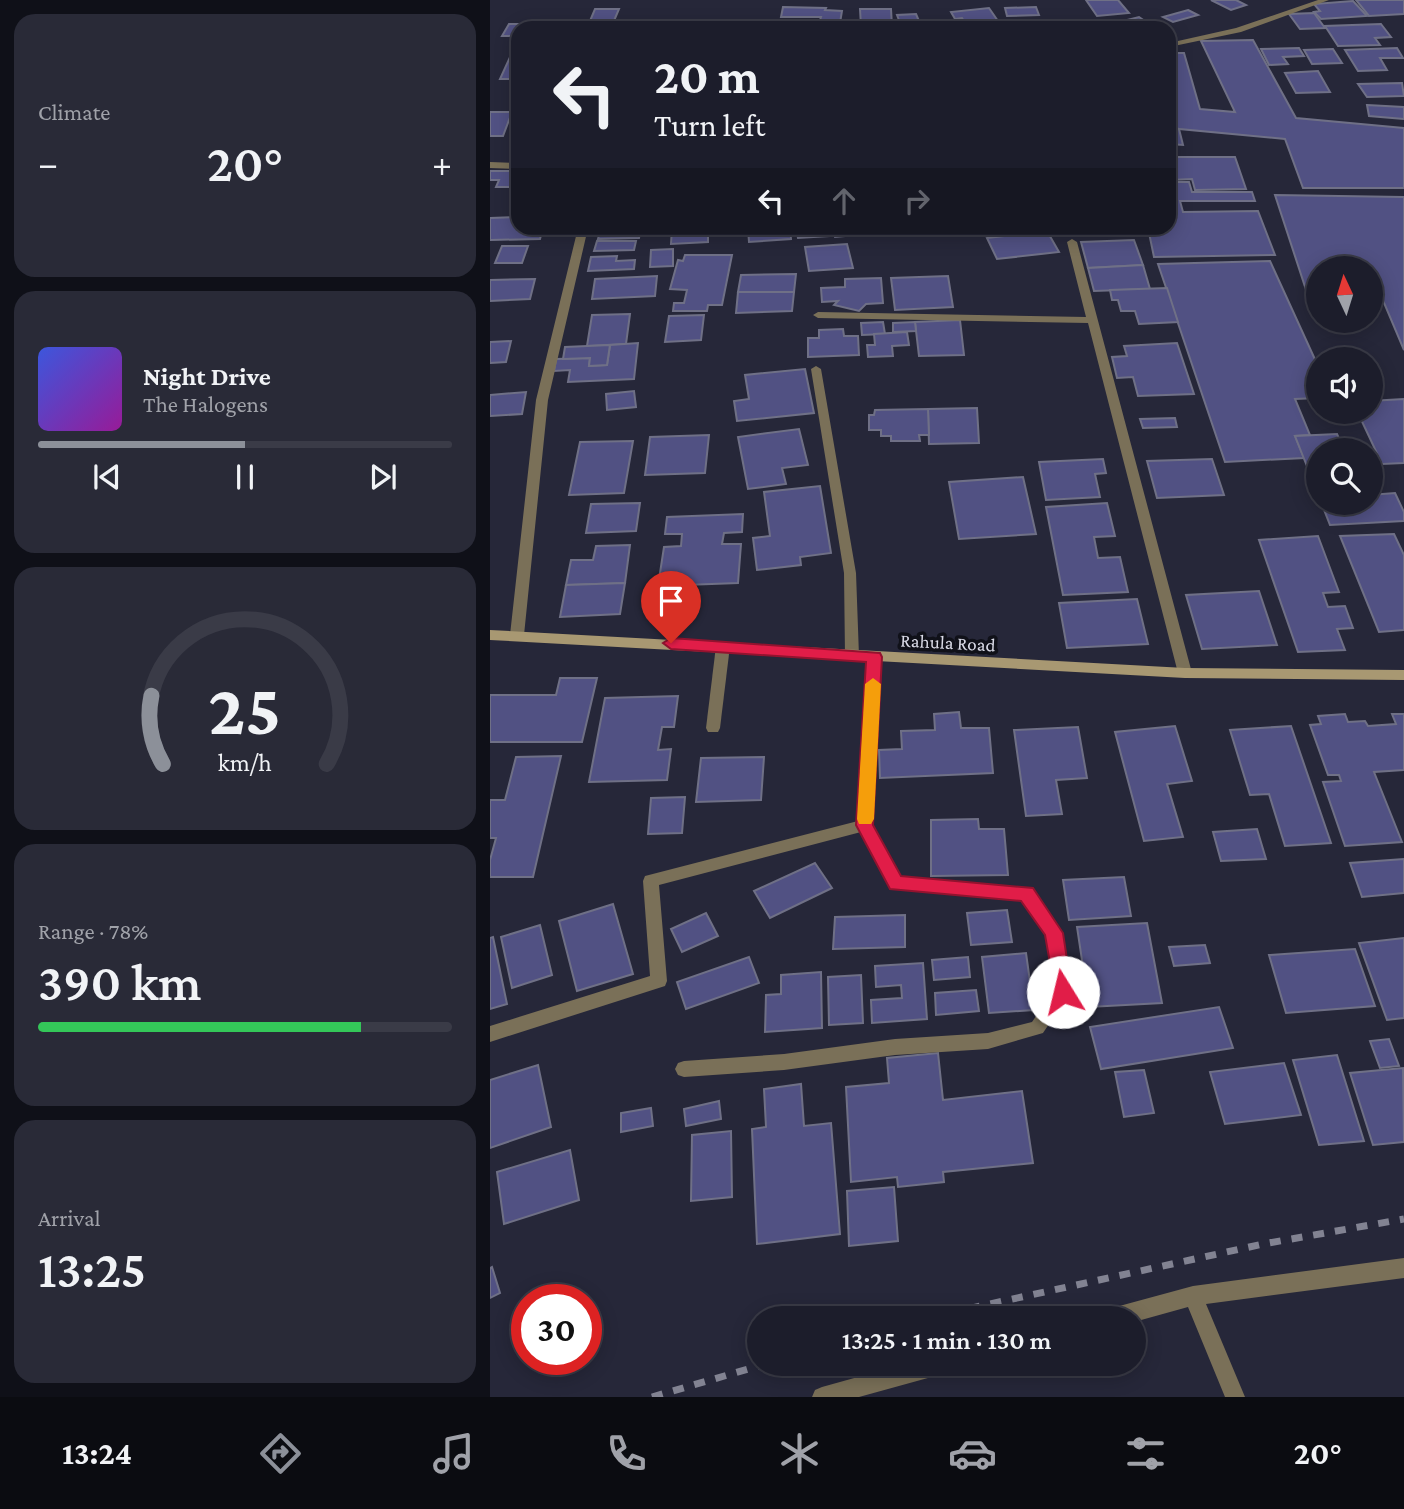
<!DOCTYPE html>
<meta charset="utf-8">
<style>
body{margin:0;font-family:"Crimson Pro",serif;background:#292a37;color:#f1f3f6;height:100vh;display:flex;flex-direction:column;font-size:26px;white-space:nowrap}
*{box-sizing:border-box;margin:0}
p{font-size:23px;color:#a0a2a9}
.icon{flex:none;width:38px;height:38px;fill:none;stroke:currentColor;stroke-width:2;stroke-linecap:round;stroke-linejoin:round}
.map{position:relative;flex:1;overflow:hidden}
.panel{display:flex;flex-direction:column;gap:14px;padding:14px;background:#0f1018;width:490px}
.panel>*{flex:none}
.top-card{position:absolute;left:21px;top:21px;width:665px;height:214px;border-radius:21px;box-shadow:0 4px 18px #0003,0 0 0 2px #3a3b47;background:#1c1d2b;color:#f1f3f6;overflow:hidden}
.needle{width:46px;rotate:356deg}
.buttons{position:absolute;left:816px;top:256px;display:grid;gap:14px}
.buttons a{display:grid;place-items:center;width:77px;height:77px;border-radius:50%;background:#1c1d2b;box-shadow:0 4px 18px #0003,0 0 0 2px #3a3b47;font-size:35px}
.speed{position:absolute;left:21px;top:1284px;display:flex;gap:14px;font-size:35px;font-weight:700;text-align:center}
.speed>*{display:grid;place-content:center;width:91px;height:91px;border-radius:50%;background:#1c1d2b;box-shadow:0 4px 18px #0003,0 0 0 2px #3a3b47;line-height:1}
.speed .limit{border:10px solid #d22;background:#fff;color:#111}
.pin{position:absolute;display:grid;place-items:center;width:60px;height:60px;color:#fff;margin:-72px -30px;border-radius:50% 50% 50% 0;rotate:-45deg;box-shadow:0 0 7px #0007}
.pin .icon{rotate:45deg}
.me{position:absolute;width:77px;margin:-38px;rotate:351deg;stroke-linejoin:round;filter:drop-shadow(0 0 5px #0008)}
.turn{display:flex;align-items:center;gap:24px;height:147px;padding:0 28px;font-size:32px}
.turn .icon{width:91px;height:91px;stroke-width:2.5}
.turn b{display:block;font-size:49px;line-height:60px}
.lanes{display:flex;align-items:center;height:66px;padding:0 28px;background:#0003;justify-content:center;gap:35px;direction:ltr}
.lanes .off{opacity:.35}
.big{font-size:52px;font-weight:600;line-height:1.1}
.panel .widget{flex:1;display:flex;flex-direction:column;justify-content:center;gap:10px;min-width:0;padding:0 24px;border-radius:21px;background:#292a37}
.panel .dial{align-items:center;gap:0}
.dial svg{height:182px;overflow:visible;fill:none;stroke:#3a3b47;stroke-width:7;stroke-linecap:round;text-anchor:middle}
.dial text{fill:#f1f3f6;stroke:none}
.song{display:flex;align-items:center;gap:21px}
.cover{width:84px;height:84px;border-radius:10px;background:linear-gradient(135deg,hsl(230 70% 55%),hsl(300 70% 35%))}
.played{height:7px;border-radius:4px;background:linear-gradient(90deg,#8c9099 50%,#3a3b47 50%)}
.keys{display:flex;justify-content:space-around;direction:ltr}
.heat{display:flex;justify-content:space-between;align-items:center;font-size:38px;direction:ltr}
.charge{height:10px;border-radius:5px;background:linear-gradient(90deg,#34c759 78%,#3a3b47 0)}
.trip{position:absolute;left:257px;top:1306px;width:399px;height:70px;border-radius:35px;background:#1c1d2b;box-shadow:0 4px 18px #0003,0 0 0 2px #3a3b47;font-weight:600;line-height:70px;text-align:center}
.tab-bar{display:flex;height:112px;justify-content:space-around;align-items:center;background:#0b0c11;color:#a0a2a9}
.tab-bar .icon{width:49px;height:49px}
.tab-bar .on{color:#8c9099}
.tab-bar b{font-size:32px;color:#f1f3f6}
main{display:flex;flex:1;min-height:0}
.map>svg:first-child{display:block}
</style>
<main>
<section class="panel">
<div class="widget"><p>Climate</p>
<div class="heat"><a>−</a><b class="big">20°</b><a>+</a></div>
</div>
<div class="widget">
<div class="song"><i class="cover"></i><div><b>Night Drive</b><p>The Halogens</p></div></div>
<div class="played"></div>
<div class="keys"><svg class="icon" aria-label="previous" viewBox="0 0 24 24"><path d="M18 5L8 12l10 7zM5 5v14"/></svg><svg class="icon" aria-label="pause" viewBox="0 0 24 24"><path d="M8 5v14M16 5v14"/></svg><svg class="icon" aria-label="next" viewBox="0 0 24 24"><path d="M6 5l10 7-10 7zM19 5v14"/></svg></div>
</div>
<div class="widget dial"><svg viewBox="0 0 100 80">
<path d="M14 69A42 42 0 1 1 86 69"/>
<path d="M14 69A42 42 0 0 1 9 39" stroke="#8c9099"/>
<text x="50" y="56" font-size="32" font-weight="700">25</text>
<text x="50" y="72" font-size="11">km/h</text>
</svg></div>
<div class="widget"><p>Range · 78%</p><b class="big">390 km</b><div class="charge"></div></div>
<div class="widget"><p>Arrival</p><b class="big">13:25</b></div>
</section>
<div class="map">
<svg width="914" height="1397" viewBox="0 0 914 1397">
<rect width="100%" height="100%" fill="#262739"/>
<g fill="#515183" stroke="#6f7086" stroke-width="2">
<polygon points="596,0 628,0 639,13 607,16"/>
<polygon points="721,0 746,0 756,5 741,10"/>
<polygon points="866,0 914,0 914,14 879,16"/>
<polygon points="863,1 877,16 831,19 824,12 830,11 824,4"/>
<polygon points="293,7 336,8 335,10 352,11 350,23 329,23 331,17 291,17"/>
<polygon points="546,7 549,15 517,16 515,8"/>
<polygon points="499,8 510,24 478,27 472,18 465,19 461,12"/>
<polygon points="105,9 129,9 121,28 97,28"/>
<polygon points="370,9 401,9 402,26 371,27"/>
<polygon points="698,10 708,15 683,22 673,17"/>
<polygon points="824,13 835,28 810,29 799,14"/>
<polygon points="426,14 432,28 412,28 407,15"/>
<polygon points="649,17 665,28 627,28 621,24"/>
<polygon points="153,21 185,22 182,28 149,28"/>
<polygon points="610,22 614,28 590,28 587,23"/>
<polygon points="19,24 49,24 47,28 28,28 28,36 12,36"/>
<polygon points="891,24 901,37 885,38 890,45 848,46 835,26"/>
<polygon points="763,40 806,118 914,128 914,188 813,188 795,139 679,128 679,53 694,53 710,109 745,112 711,41"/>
<polygon points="809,48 814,56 793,57 798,64 779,65 771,49"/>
<polygon points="907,48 913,58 890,58 897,70 868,71 855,50"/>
<polygon points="843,49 852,63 822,64 814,50"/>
<polygon points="21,55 28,55 28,79 10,79"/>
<polygon points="828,71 840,92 806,93 795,73"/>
<polygon points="912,83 914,96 877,97 868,84"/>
<polygon points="877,105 914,107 914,119 879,116"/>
<polygon points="0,112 22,112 13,136 0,136"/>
<polygon points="679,128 689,129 693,145 679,144"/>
<polygon points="679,157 745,157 756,189 705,190 702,179 680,180"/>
<polygon points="0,171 28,171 28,187 6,187 9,180 0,180"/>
<polygon points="679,182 699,182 702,192 762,192 765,201 690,201 693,212 768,211 785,255 664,257 658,228 679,228"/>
<polygon points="785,195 914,197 914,350 892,298 880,298 880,268 828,268 828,299 819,299"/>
<polygon points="28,217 28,228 53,228 50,239 0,240 0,218"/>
<polygon points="111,228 151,228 149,238 108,239"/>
<polygon points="182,228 218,228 218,242 181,244"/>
<polygon points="258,228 300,228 301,239 259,242"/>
<polygon points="306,228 337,228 339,236 308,238"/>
<polygon points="341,228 408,228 409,231 345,237"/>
<polygon points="557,231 569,252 507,259 497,238"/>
<polygon points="644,240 653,265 598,268 591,242"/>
<polygon points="107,241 146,241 144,250 104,251"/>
<polygon points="357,244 363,268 319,271 315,247"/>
<polygon points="12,246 38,246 32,263 5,263"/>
<polygon points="183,249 183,266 160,267 161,250"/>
<polygon points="195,255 242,255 232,305 218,305 217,311 183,311 184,303 194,303 197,290 180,289 188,260 193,261"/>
<polygon points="127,256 126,261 145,260 144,269 98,271 101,257"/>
<polygon points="780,261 828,366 828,398 805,399 820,435 805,436 814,458 735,462 668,264"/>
<polygon points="653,265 660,289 604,291 598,268"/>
<polygon points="306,274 304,292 248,292 251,275"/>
<polygon points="167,276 165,296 102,299 105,279"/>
<polygon points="458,276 463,307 405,310 401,278"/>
<polygon points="391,278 393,303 376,304 369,311 344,305 348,301 332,302 331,288 355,287 355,279"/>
<polygon points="45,279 40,299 0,301 0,280"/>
<polygon points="677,288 688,322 649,324 645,311 631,311 628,300 622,300 620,290"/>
<polygon points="248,292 304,292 302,311 246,313"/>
<polygon points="140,314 136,344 97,346 102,315"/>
<polygon points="214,315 211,340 175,342 179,316"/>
<polygon points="470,320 474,355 429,356 425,322"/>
<polygon points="393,322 395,334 372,335 371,323"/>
<polygon points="425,322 426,331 403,332 403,323"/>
<polygon points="353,329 354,336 368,336 369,355 318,357 318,338 329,338 329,330"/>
<polygon points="417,332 419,345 402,346 403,356 378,357 377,345 385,345 384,334"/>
<polygon points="21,341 16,362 0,363 0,342"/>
<polygon points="148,343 144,379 78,382 80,370 64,371 66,359 100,358 99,366 117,365 120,345"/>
<polygon points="687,343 704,394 648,396 643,377 627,378 622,357 637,356 634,346"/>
<polygon points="120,345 117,365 99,366 100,358 73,359 75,347"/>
<polygon points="315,369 324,413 247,421 244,401 259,399 255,375"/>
<polygon points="144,391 146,407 117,410 116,394"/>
<polygon points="36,392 32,414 0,416 0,395"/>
<polygon points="914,399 914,463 892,464 867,411 880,411 880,401"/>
<polygon points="487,408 489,443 439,444 438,409"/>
<polygon points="438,409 439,435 429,435 430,441 401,441 401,436 391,436 391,430 379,430 379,415 384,415 385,410"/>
<polygon points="685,418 687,427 653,428 650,419"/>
<polygon points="309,429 318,465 292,468 296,484 258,489 248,437"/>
<polygon points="847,434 854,450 828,450 828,494 805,436"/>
<polygon points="219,435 215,473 155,475 160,437"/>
<polygon points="143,441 134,493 79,495 90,442"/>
<polygon points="613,459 616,473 605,474 610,497 556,500 549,462"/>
<polygon points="722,459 734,495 667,498 657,461"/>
<polygon points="533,477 546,534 469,539 459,482"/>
<polygon points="330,486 341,553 310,557 311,565 267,570 263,538 280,536 274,492"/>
<polygon points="905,493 914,512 914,521 840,525 831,502 880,502 880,495"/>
<polygon points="150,503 146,531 96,533 101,504"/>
<polygon points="617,503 625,536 604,537 608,558 630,557 638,592 573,595 556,507"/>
<polygon points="253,514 252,532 234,533 232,544 251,544 248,583 168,586 174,547 191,546 192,534 175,534 177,517"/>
<polygon points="904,534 914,555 914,630 889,632 850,536"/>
<polygon points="828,536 849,592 833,593 838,607 855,606 863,628 847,629 855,650 808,652 769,540"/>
<polygon points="140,545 135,583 76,585 81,560 103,560 106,546"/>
<polygon points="135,583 130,614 70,617 76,585"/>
<polygon points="769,591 787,645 712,649 696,595"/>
<polygon points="647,599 658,644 577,648 569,603"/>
<polygon points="70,678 107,678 92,742 0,742 0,695 66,695"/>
<polygon points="188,696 184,727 172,727 168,750 181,749 177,780 99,782 115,698"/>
<polygon points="469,712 471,728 499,728 503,773 390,778 389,750 412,749 411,731 445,730 444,714"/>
<polygon points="855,714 858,722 875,721 878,726 906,724 902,714 914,714 914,770 884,772 912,842 855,846 833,782 851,781 849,775 838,775 820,725 831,724 828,716"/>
<polygon points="685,726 702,781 677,784 693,837 654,841 625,732"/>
<polygon points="801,726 841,843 795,846 779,794 760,795 740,730"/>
<polygon points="588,727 597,778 566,780 572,814 536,816 524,730"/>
<polygon points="71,756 43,877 0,877 0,860 6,838 0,838 0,800 15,800 26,757"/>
<polygon points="274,757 271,800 206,802 211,758"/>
<polygon points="195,797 192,833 158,834 161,798"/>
<polygon points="488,819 489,829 514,829 518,875 441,876 441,820"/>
<polygon points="767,829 776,859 731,861 723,832"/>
<polygon points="914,859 914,893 872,897 860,863"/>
<polygon points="325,863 342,888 280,918 264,891"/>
<polygon points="634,877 641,916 579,920 573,880"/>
<polygon points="123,904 143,974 87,991 69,921"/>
<polygon points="517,910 522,942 481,945 477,913"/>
<polygon points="216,913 228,936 192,952 181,929"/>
<polygon points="415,915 415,947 343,949 345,917"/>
<polygon points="657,923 672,1003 599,1007 587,927"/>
<polygon points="50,925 62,975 22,988 11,937"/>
<polygon points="3,937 17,1004 0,1009 0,938"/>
<polygon points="914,938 914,1018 897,1020 869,943"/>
<polygon points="715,945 720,963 684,966 679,947"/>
<polygon points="865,949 885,1006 796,1013 779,955"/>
<polygon points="536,953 544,1010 499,1013 492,957"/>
<polygon points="259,957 269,983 196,1009 187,982"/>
<polygon points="478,957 480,977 444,980 442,960"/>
<polygon points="433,963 437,1019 382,1023 381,1000 412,998 411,985 386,987 385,966"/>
<polygon points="331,972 332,1028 275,1032 276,995 291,994 291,975"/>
<polygon points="371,975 373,1023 339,1025 338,977"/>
<polygon points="486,990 489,1011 446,1015 445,993"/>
<polygon points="729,1007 743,1048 611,1069 600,1027"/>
<polygon points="899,1039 909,1066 890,1068 880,1041"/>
<polygon points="448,1053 453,1100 532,1091 543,1163 453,1172 454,1182 408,1187 407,1177 361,1182 356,1087 399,1083 397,1058"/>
<polygon points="847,1055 874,1141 829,1145 803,1060"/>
<polygon points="794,1063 811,1115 735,1124 720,1072"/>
<polygon points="48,1065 61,1127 0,1148 0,1080"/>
<polygon points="913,1068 914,1142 883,1145 860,1073"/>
<polygon points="654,1070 664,1113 634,1117 625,1072"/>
<polygon points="311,1084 314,1126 341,1123 350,1234 267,1244 262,1129 276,1127 274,1089"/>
<polygon points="229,1101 231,1119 196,1126 194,1109"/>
<polygon points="161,1108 163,1126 131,1132 131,1113"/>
<polygon points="241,1131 242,1197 201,1201 202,1135"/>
<polygon points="80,1150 89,1200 14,1224 7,1172"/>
<polygon points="404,1187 408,1241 359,1246 357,1191"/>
<polygon points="2,1267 10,1293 0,1298 0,1268"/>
</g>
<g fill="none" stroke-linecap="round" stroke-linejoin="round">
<g fill="#7a7058" fill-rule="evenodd">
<polygon points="828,0 839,0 751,32 679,47 679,43 746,28"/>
<polygon points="277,23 283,23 284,28 276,28"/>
<polygon points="0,162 28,163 28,169 0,168"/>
<polygon points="88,228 98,228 58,400 34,635 27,640 20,635 46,400"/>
<polygon points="582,239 587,242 702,673 695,678 688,673 598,323 328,318 323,315 328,312 596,317 577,242"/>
<polygon points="326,366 331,369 366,573 369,656 362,661 355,656 354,573 321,369"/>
<polygon points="233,641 240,646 230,728 228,732 218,732 216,728 226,646"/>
<polygon points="384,652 391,657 383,825 411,877 542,889 572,933 581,991 553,1033 498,1049 405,1055 294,1070 194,1077 188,1075 185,1069 188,1063 194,1061 294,1054 405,1039 498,1033 542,1022 564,990 556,935 531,900 400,888 371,832 169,885 177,981 175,986 0,1042 0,1026 160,976 153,881 155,876 368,821 377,657"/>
<polygon points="914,1258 914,1278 716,1304 755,1397 735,1397 698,1307 644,1322 644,1318 612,1318 615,1311 622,1308 703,1286"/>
<polygon points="418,1363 466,1363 463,1370 456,1373 369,1397 322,1397 325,1390 332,1387"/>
</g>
<polygon fill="#a89872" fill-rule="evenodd" points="0,630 695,668 914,670 914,680 695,678 0,640"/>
<g stroke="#828392" stroke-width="7" stroke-dasharray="11 11" stroke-linecap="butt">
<polyline points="436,1318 773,1244 914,1219"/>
<polyline points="162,1397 279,1363"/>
</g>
</g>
<polygon fill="#e11d48" stroke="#92132f" stroke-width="2" points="181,638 390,653 392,657 383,825 411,876 543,888 573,933 582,992 580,997 573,1000 566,997 555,935 531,901 400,889 366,825 376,662 181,649 173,643"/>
<polygon fill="#f59e0b" points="383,678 391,684 384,819 381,824 369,824 367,819 375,684"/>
<g text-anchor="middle" stroke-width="7" stroke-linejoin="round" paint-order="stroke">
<g font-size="19" fill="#dbdce8" stroke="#101119">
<text transform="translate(458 642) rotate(3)" y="7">Rahula Road</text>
</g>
</g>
</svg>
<div class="buttons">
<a><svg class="needle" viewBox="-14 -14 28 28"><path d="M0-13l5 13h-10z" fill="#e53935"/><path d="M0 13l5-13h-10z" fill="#a0a2a9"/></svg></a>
<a><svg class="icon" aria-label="sound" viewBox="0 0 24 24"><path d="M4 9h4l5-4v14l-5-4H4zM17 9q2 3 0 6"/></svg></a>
<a><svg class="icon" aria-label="search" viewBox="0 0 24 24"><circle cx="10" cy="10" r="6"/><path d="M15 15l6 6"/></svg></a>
</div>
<div class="speed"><div class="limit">30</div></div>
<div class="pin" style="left:181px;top:643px;background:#d93025"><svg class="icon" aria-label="arrive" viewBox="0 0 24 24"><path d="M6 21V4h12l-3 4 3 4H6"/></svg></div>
<svg class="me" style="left:573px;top:992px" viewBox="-20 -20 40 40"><circle r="19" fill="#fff"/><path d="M0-13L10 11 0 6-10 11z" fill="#e11d48"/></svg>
<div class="trip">13:25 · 1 min · 130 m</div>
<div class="top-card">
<div class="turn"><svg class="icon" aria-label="left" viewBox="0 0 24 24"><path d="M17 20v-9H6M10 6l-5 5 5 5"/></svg><div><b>20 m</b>Turn left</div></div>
<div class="lanes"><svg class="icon" aria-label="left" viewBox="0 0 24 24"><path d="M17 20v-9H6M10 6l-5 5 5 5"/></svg><svg class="icon off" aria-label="ahead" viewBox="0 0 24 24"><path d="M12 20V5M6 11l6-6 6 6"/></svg><svg class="icon off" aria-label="right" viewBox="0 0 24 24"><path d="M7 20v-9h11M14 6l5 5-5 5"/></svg></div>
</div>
</div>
</main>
<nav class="tab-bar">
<b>13:24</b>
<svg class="icon on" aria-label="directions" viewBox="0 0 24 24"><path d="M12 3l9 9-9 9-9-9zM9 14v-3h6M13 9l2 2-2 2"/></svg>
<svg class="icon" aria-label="music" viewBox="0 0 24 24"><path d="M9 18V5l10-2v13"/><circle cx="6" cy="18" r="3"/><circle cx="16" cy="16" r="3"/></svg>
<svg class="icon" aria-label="phone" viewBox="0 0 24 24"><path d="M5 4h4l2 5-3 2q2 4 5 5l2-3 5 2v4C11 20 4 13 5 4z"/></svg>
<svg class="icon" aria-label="climate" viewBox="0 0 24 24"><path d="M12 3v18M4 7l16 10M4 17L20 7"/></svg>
<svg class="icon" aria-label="car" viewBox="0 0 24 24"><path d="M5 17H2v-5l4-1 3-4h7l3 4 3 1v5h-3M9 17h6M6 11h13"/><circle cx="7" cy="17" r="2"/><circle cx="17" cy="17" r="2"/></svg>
<svg class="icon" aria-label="filters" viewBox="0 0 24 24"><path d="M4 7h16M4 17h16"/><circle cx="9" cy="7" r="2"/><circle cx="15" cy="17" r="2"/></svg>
<b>20°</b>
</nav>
